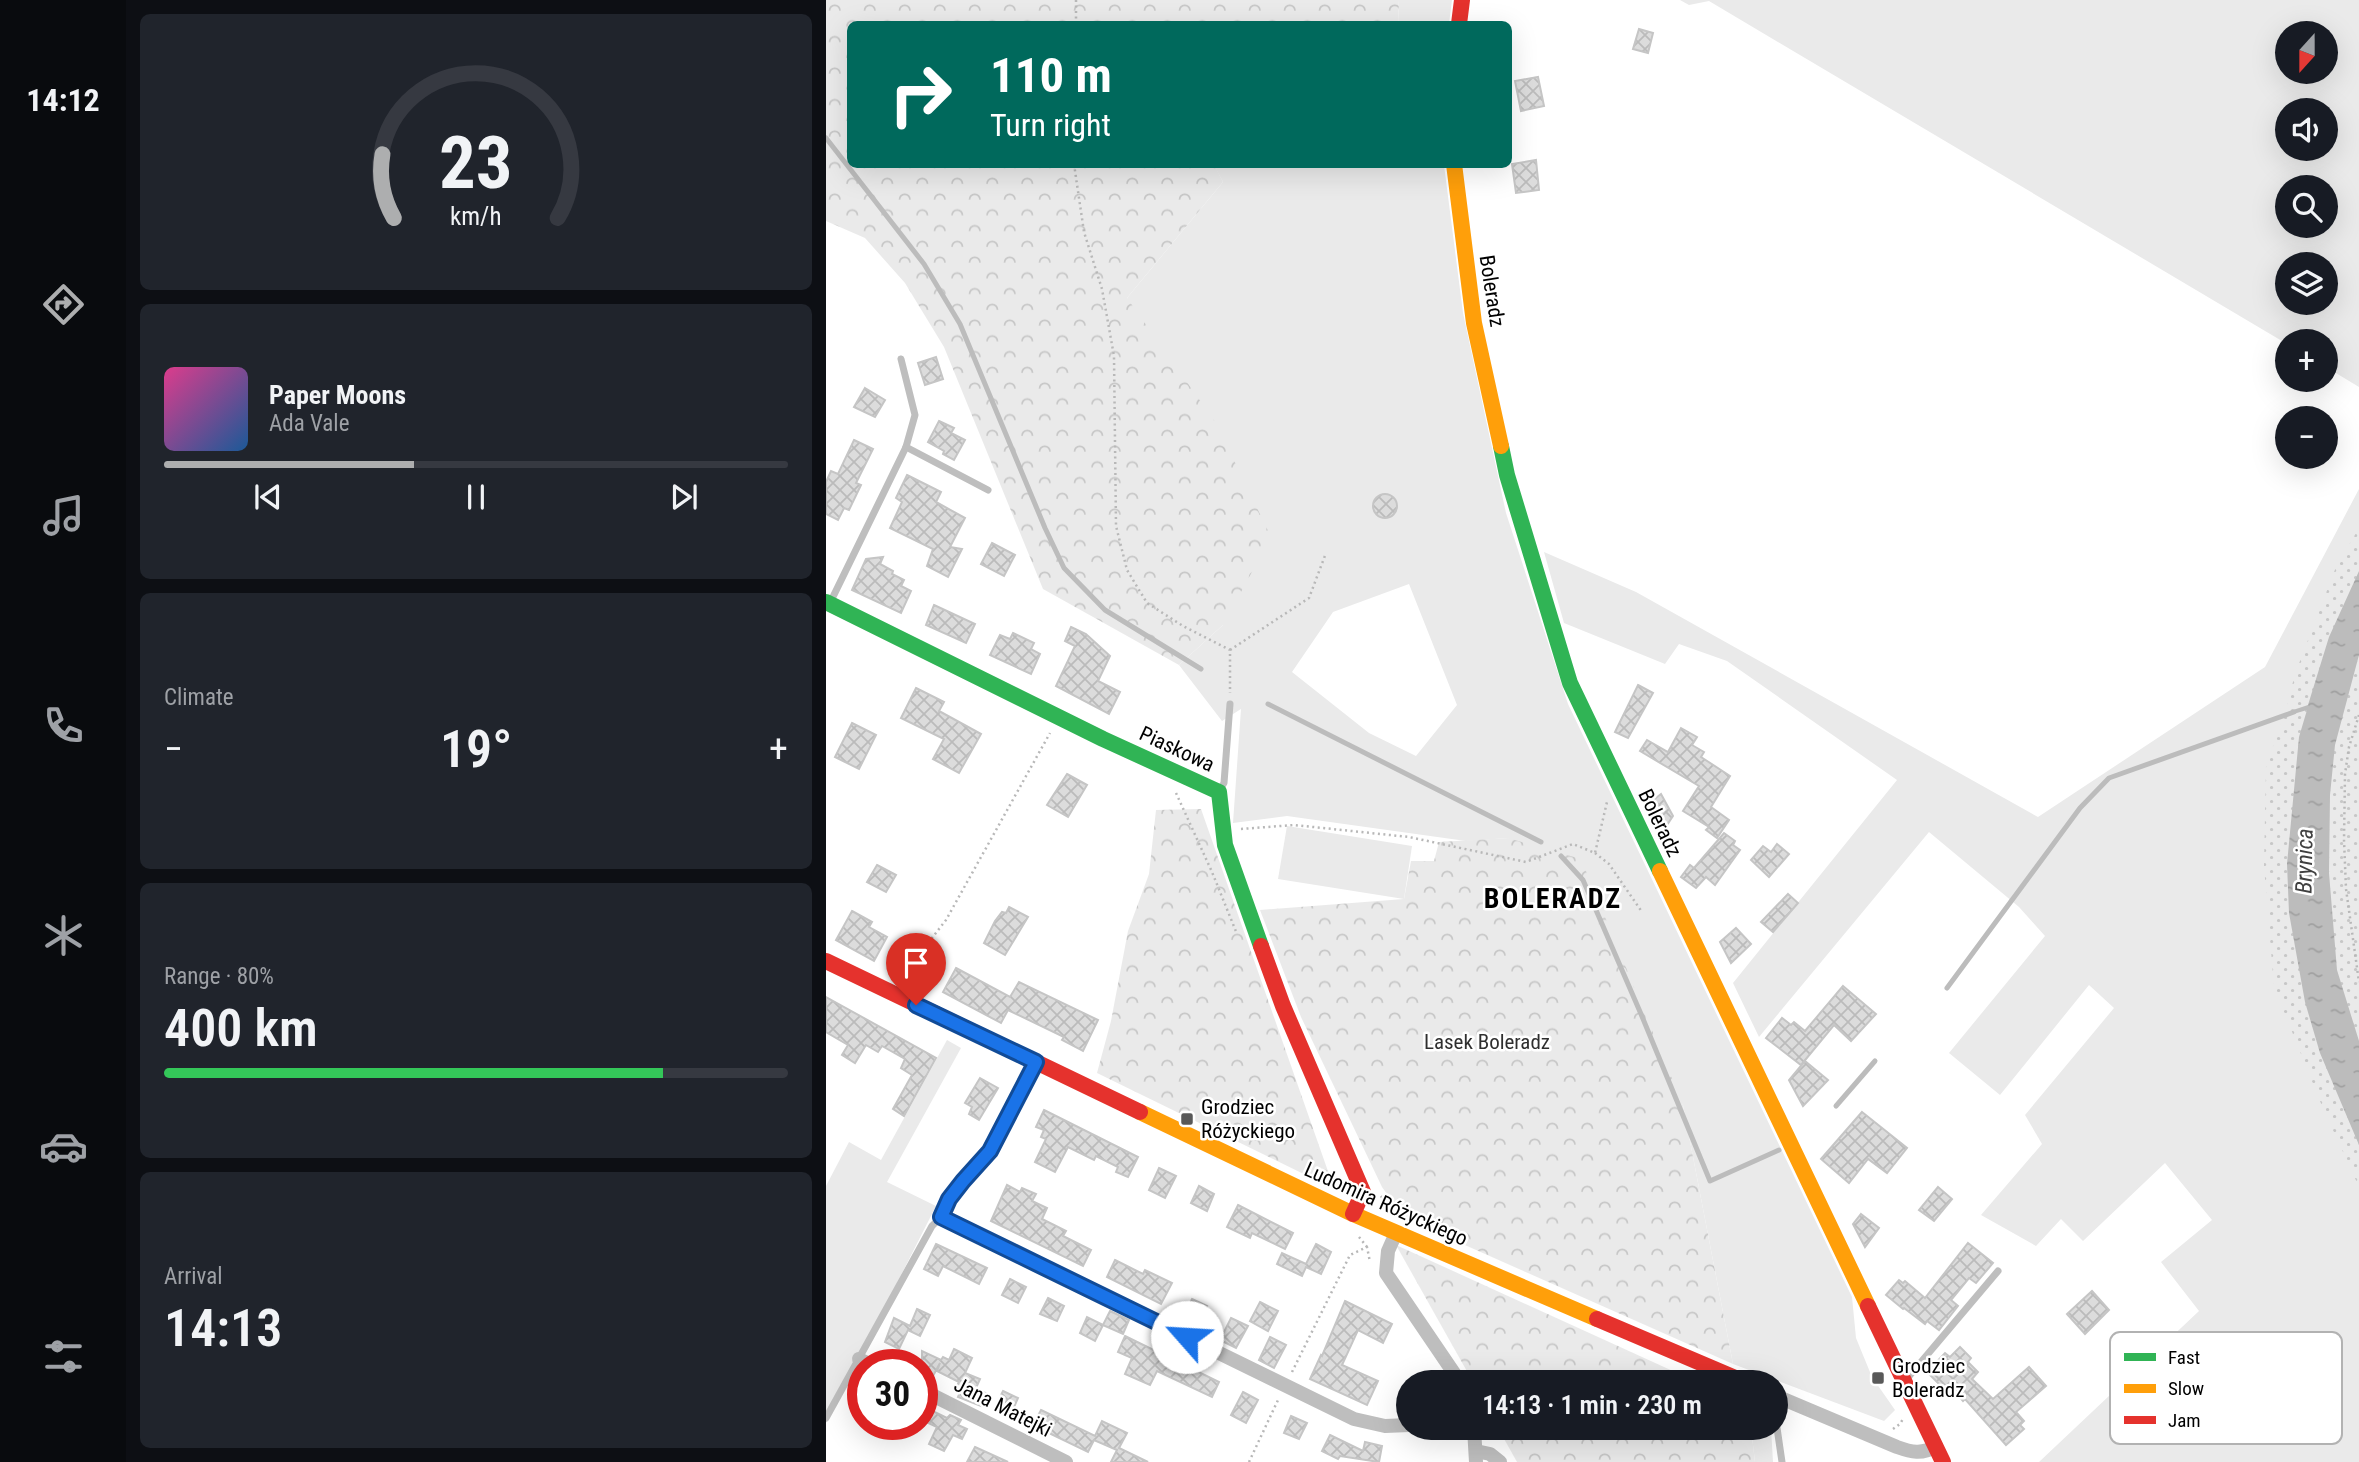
<!DOCTYPE html>
<meta charset="utf-8">
<style>
body{margin:0;font-family:"Roboto Condensed",sans-serif;background:#20242c;color:#f1f3f6;height:100vh;display:flex;flex-direction:column;font-size:26px;white-space:nowrap}
*{box-sizing:border-box;margin:0}
p{font-size:23px;color:#9ea1a6}
.icon{flex:none;width:38px;height:38px;fill:none;stroke:currentColor;stroke-width:2;stroke-linecap:round;stroke-linejoin:round}
.map{position:relative;flex:1;overflow:hidden}
.side{display:flex;flex-direction:column;gap:14px;padding:14px;background:#0d0f14;width:700px}
.side>*{flex:none}
.hud{position:absolute;left:21px;top:21px;width:665px;height:147px;border-radius:10px;box-shadow:0 7px 28px #0002;background:#00695c;color:#fff;overflow:hidden}
.needle{width:46px;rotate:201deg}
.tools{position:absolute;left:1449px;top:21px;display:grid;gap:14px}
.tools a{display:grid;place-items:center;width:63px;height:63px;border-radius:50%;background:#171b24;box-shadow:0 7px 28px #0002;font-size:35px}
.speed{position:absolute;left:21px;top:1349px;display:flex;gap:14px;font-size:35px;font-weight:700;text-align:center}
.speed>*{display:grid;place-content:center;width:91px;height:91px;border-radius:50%;background:#171b24;box-shadow:0 7px 28px #0002;line-height:1}
.speed .limit{border:10px solid #d22;background:#fff;color:#111}
.pin{position:absolute;display:grid;place-items:center;width:60px;height:60px;color:#fff;margin:-72px -30px;border-radius:50% 50% 50% 0;rotate:-45deg;box-shadow:0 0 7px #0007}
.pin .icon{rotate:45deg}
.me{position:absolute;width:77px;margin:-38px;rotate:296deg;stroke-linejoin:round;filter:drop-shadow(0 0 5px #0008)}
.turn{display:flex;align-items:center;gap:24px;height:147px;padding:0 28px;font-size:32px}
.turn .icon{width:91px;height:91px;stroke-width:2.5}
.turn b{display:block;font-size:49px;line-height:60px}
.big{font-size:52px;font-weight:600;line-height:1.1}
.side .card{flex:1;display:flex;flex-direction:column;justify-content:center;gap:10px;min-width:0;padding:0 24px;border-radius:10px;background:#20242c}
.side .dial{align-items:center;gap:0}
.dial svg{height:182px;overflow:visible;fill:none;stroke:#363941;stroke-width:7;stroke-linecap:round;text-anchor:middle}
.dial text{fill:#f1f3f6;stroke:none}
.song{display:flex;align-items:center;gap:21px}
.cover{width:84px;height:84px;border-radius:10px;background:linear-gradient(135deg,hsl(330 70% 55%),hsl(210 70% 35%))}
.played{height:7px;border-radius:4px;background:linear-gradient(90deg,#adaeaf 40%,#363941 40%)}
.keys{display:flex;justify-content:space-around;direction:ltr}
.heat{display:flex;justify-content:space-between;align-items:center;font-size:38px;direction:ltr}
.charge{height:10px;border-radius:5px;background:linear-gradient(90deg,#34c759 80%,#363941 0)}
.trip{position:absolute;left:570px;top:1370px;width:392px;height:70px;border-radius:35px;background:#171b24;box-shadow:0 7px 28px #0002;font-weight:600;line-height:70px;text-align:center}
main{display:flex;flex:1;min-height:0}
.dock{display:flex;flex-direction:column;width:126px;justify-content:space-around;align-items:center;background:#090b0e;color:#9ea1a6}
.dock .icon{width:49px;height:49px}
.dock .active{color:#adaeaf}
.dock b{font-size:32px;color:#f1f3f6}
.map>svg:first-child{display:block}
</style>
<main>
<nav class="dock">
<b>14:12</b>
<svg class="icon active" aria-label="directions" viewBox="0 0 24 24"><path d="M12 3l9 9-9 9-9-9zM9 14v-3h6M13 9l2 2-2 2"/></svg>
<svg class="icon" aria-label="music" viewBox="0 0 24 24"><path d="M9 18V5l10-2v13"/><circle cx="6" cy="18" r="3"/><circle cx="16" cy="16" r="3"/></svg>
<svg class="icon" aria-label="phone" viewBox="0 0 24 24"><path d="M5 4h4l2 5-3 2q2 4 5 5l2-3 5 2v4C11 20 4 13 5 4z"/></svg>
<svg class="icon" aria-label="climate" viewBox="0 0 24 24"><path d="M12 3v18M4 7l16 10M4 17L20 7"/></svg>
<svg class="icon" aria-label="car" viewBox="0 0 24 24"><path d="M5 17H2v-5l4-1 3-4h7l3 4 3 1v5h-3M9 17h6M6 11h13"/><circle cx="7" cy="17" r="2"/><circle cx="17" cy="17" r="2"/></svg>
<svg class="icon" aria-label="filters" viewBox="0 0 24 24"><path d="M4 7h16M4 17h16"/><circle cx="9" cy="7" r="2"/><circle cx="15" cy="17" r="2"/></svg>
</nav>
<section class="side">
<div class="card dial"><svg viewBox="0 0 100 80">
<path d="M14 69A42 42 0 1 1 86 69"/>
<path d="M14 69A42 42 0 0 1 9 41" stroke="#adaeaf"/>
<text x="50" y="56" font-size="32" font-weight="700">23</text>
<text x="50" y="72" font-size="11">km/h</text>
</svg></div>
<div class="card">
<div class="song"><i class="cover"></i><div><b>Paper Moons</b><p>Ada Vale</p></div></div>
<div class="played"></div>
<div class="keys"><svg class="icon" aria-label="previous" viewBox="0 0 24 24"><path d="M18 5L8 12l10 7zM5 5v14"/></svg><svg class="icon" aria-label="pause" viewBox="0 0 24 24"><path d="M8 5v14M16 5v14"/></svg><svg class="icon" aria-label="next" viewBox="0 0 24 24"><path d="M6 5l10 7-10 7zM19 5v14"/></svg></div>
</div>
<div class="card"><p>Climate</p>
<div class="heat"><a>−</a><b class="big">19°</b><a>+</a></div>
</div>
<div class="card"><p>Range · 80%</p><b class="big">400 km</b><div class="charge"></div></div>
<div class="card"><p>Arrival</p><b class="big">14:13</b></div>
</section>
<div class="map">
<svg width="1533" height="1462" viewBox="0 0 1533 1462">
<defs>
<pattern id="forest-crowns" width="20" height="18" patternUnits="userSpaceOnUse" patternTransform="scale(1.75)"><rect width="20" height="18" fill="#eaeaea"/><path d="M2 6a3 3 0 1 1 6 0M12 15a3 3 0 1 1 6 0" fill="none" stroke="#c7c7c7"/></pattern>
<pattern id="park-dots" width="8" height="8" patternUnits="userSpaceOnUse" patternTransform="scale(1.75)"><rect width="8" height="8" fill="#eaeaea"/><path d="M2 2h.1M6 6h.1" fill="none" stroke="#c7c7c7" stroke-width="1.8" stroke-linecap="round"/></pattern>
<pattern id="water-ripples" width="26" height="14" patternUnits="userSpaceOnUse" patternTransform="scale(1.75)"><rect width="26" height="14" fill="#bcbcbc"/><path d="M2 4q2-2 4 0t4 0M15 11q2-2 4 0t4 0" fill="none" stroke="#a0a0a0"/></pattern>
<pattern id="building-cross-hatch" width="8" height="8" patternUnits="userSpaceOnUse" patternTransform="scale(1.75)"><rect width="8" height="8" fill="#dcdcdc"/><path d="M0 0l8 8M0 8l8-8" fill="none" stroke="#bbb"/></pattern>
</defs>
<rect width="100%" height="100%" fill="#fff"/>
<g fill="#eaeaea" fill-rule="evenodd">
<polygon points="573,0 626,0 623,24 572,24"/>
<path d="M854,0H1533V387L1500,367V341H1461V344L883,1L863,5ZM1461,33H1500V72H1461ZM1500,110V149H1461V110ZM1500,187V226H1461V187ZM1461,264H1500V303H1461Z"/>
<path d="M388,165H618L637,313L680,513L742,704L1026,1297L1030,1338L1046,1377L1069,1410L1058,1421L907,1364L857,1105L682,838L640,841L461,816L407,823L415,709L396,721L353,665L397,625L301,298L397,182ZM583,584L631,705L590,756L543,733L466,672L507,612Z"/>
<polygon points="1533,489 1533,1462 1213,1462 1373,1311 1335,1262 1386,1220 1339,1163 1257,1241 1235,1219 1210,1246 1155,1215 1216,1144 1199,1115 1288,1008 1263,985 1174,1095 1123,1053 1219,936 1193,907 1103,832 933,1037 907,983 1071,780 901,661 853,644 839,664 738,623 718,552 810,592 1212,817 1439,667"/>
<polygon points="461,826 586,846 578,899 452,879"/>
<polygon points="121,1040 135,1048 61,1182 110,1206 0,1423 0,1186 23,1142 55,1160"/>
<polygon points="925,1428 945,1428 947,1462 929,1462"/>
</g>
<g fill="url(#forest-crowns)">
<polygon points="0,0 573,0 572,24 24,24 24,164 388,164 397,182 301,298 390,423 445,537 397,625 353,665 217,589 118,347 79,283 39,238 0,221"/>
<polygon points="375,809 504,1177 498,1184 271,1073 285,1021 302,931 323,874 330,810"/>
<polygon points="682,838 755,859 857,1105 907,1364 578,1218 556,1187 475,1017 434,910 578,899 585,861 608,861 613,842"/>
<polygon points="570,1245 871,1382 647,1382"/>
<polygon points="672,1428 925,1428 929,1462 691,1462"/>
</g>
<polygon fill="url(#park-dots)" points="1533,528 1533,1187 1496,1106 1448,987 1438,866 1440,766 1459,713 1469,674 1510,567"/>
<polygon fill="url(#water-ripples)" points="1533,571 1533,655 1509,745 1504,795 1503,873 1511,970 1533,1041 1533,1145 1494,1053 1479,1002 1463,913 1461,864 1473,737 1481,710 1464,715 1464,711 1482,705 1503,637"/>
<g fill="none" stroke-linecap="round" stroke-linejoin="round">
<g stroke="#bcbcbc" stroke-width="5">
<polyline points="0,138 98,264 134,324 219,528 238,568 279,610 375,669"/>
<polyline points="442,704 715,842"/>
<polyline points="735,856 757,880 815,1014 884,1181 953,1150"/>
<polyline points="1121,988 1254,808 1283,778 1468,712"/>
<polyline points="1010,1106 1049,1061"/>
</g>
</g>
<g fill="url(#building-cross-hatch)" stroke="#c5c5c5" stroke-width="2">
<polygon points="813,29 827,33 822,53 807,49"/>
<polygon points="712,77 718,106 695,111 689,81"/>
<polygon points="710,160 713,190 690,193 686,164"/>
<polygon points="110,357 117,379 99,385 92,363"/>
<polygon points="39,388 59,400 49,417 28,407"/>
<polygon points="113,421 128,428 125,433 139,440 128,460 117,454 118,451 102,442"/>
<polygon points="28,440 47,449 30,483 35,485 23,510 18,508 12,520 0,514 0,482 5,471 12,474"/>
<polygon points="81,475 115,492 110,502 139,518 124,547 136,549 122,577 101,566 107,549 64,528 76,502 70,498"/>
<circle cx="559" cy="506" r="12"/>
<polygon points="166,543 189,555 178,576 155,564"/>
<polygon points="57,557 54,564 67,571 66,574 78,580 75,586 85,591 75,613 26,590 40,559"/>
<polygon points="108,605 149,624 140,643 100,625"/>
<polygon points="245,627 260,634 284,656 272,681 294,692 283,714 230,686 249,646 239,641"/>
<polygon points="187,633 208,643 205,649 214,654 205,674 164,655 174,635 184,639"/>
<polygon points="812,685 827,693 802,738 789,732"/>
<polygon points="90,688 118,702 113,711 155,734 133,773 107,759 118,739 75,718"/>
<polygon points="26,723 50,735 33,769 9,757"/>
<polygon points="855,728 871,737 866,745 878,752 875,757 904,776 885,807 903,820 891,838 880,830 883,827 857,811 873,786 814,751 821,740 842,752"/>
<polygon points="241,774 261,785 242,817 221,805"/>
<polygon points="835,794 847,816 839,828 825,802"/>
<polygon points="898,833 909,841 907,845 914,850 889,885 880,877 870,888 855,877 864,865 868,868"/>
<polygon points="951,844 963,854 943,877 925,860 937,846 945,852"/>
<polygon points="51,865 70,875 60,892 41,882"/>
<polygon points="962,894 972,903 947,932 935,922"/>
<polygon points="183,907 202,917 179,955 158,943 169,921 176,912 180,913"/>
<polygon points="26,911 46,922 43,927 61,937 48,961 10,940"/>
<polygon points="910,928 925,944 905,963 894,942"/>
<polygon points="130,968 184,997 193,982 272,1020 257,1051 236,1040 238,1037 182,1010 175,1023 117,992"/>
<polygon points="1017,986 1050,1014 1025,1041 1008,1025 975,1065 940,1038 956,1018 965,1025 968,1022 979,1031"/>
<polygon points="0,997 110,1058 78,1116 67,1109 86,1075 75,1068 79,1059 56,1046 52,1052 40,1045 29,1063 16,1055 22,1045 0,1032"/>
<polygon points="979,1061 1002,1080 977,1106 963,1080"/>
<polygon points="154,1078 172,1088 153,1120 143,1114 146,1107 139,1103"/>
<polygon points="218,1110 312,1157 302,1177 290,1172 292,1167 270,1156 268,1160 242,1147 229,1172 209,1162 220,1139 215,1137 218,1130 210,1127"/>
<polygon points="1036,1112 1081,1148 1061,1173 1042,1159 1023,1183 995,1159"/>
<polygon points="333,1168 350,1176 339,1198 323,1190"/>
<polygon points="181,1185 194,1192 196,1188 210,1194 206,1201 221,1208 216,1219 240,1231 237,1236 265,1250 257,1266 165,1221"/>
<polygon points="373,1186 388,1194 381,1211 365,1203"/>
<polygon points="1112,1187 1126,1199 1108,1221 1093,1210"/>
<polygon points="412,1205 467,1233 459,1249 426,1233 424,1238 401,1227"/>
<polygon points="1035,1214 1053,1228 1039,1247 1027,1224"/>
<polygon points="1142,1243 1167,1263 1150,1283 1143,1278 1125,1300 1132,1306 1113,1330 1101,1321 1099,1324 1078,1308 1077,1309 1060,1295 1073,1280 1077,1283 1079,1281 1099,1298"/>
<polygon points="110,1244 161,1268 153,1284 117,1266 112,1276 98,1269"/>
<polygon points="490,1244 505,1252 495,1274 480,1267 476,1276 451,1264 456,1253 480,1264"/>
<polygon points="289,1260 317,1274 319,1270 346,1283 335,1304 281,1277"/>
<polygon points="184,1279 200,1287 192,1303 176,1295"/>
<polygon points="1266,1291 1283,1310 1259,1334 1241,1314"/>
<polygon points="222,1298 238,1306 231,1321 214,1314"/>
<polygon points="366,1299 381,1306 373,1322 358,1314"/>
<polygon points="519,1301 566,1324 557,1343 532,1330 516,1365 552,1381 541,1405 484,1379 495,1355 496,1356"/>
<polygon points="434,1302 452,1311 442,1331 424,1321"/>
<polygon points="91,1309 104,1315 94,1336 82,1330 73,1349 59,1342 68,1318 84,1326"/>
<polygon points="284,1311 303,1320 297,1334 277,1325 269,1341 254,1333 261,1317 277,1325"/>
<polygon points="405,1318 422,1326 410,1348 394,1340"/>
<polygon points="299,1336 393,1382 386,1397 331,1371 324,1385 299,1374 306,1358 292,1352"/>
<polygon points="444,1337 460,1345 448,1368 433,1360"/>
<polygon points="1134,1347 1145,1358 1142,1362 1152,1372 1146,1379 1167,1399 1203,1367 1220,1386 1190,1412 1198,1421 1194,1425 1198,1429 1180,1445 1139,1399 1137,1401 1131,1394 1127,1398 1101,1372 1119,1353 1124,1357"/>
<polygon points="128,1349 146,1358 139,1373 154,1379 150,1388 161,1394 155,1406 132,1397 135,1390 130,1388 133,1382 111,1371 114,1363 107,1376 96,1371 96,1351 115,1360 117,1357 123,1360"/>
<polygon points="177,1391 192,1398 185,1414 169,1407"/>
<polygon points="417,1392 432,1400 420,1423 405,1415"/>
<polygon points="96,1406 121,1418 124,1415 135,1420 132,1425 141,1429 136,1439 127,1435 118,1451 103,1444 111,1427 96,1420"/>
<polygon points="215,1410 269,1436 276,1421 301,1433 293,1448 322,1462 285,1462 291,1450 268,1440 262,1452 223,1433 207,1425"/>
<polygon points="465,1416 481,1423 473,1439 458,1433"/>
<polygon points="504,1435 537,1451 539,1442 556,1446 553,1462 514,1456 512,1459 496,1451"/>
<polygon points="149,1447 182,1462 141,1462"/>
</g>
<g fill="none" stroke-linecap="round" stroke-linejoin="round">
<g stroke="#b8b8b8" stroke-width="2.5" stroke-dasharray="2 3.5" stroke-linecap="butt">
<polyline points="250,0 250,24"/>
<polyline points="248,164 258,232 276,289 288,356 290,526 301,570 321,603 357,626 404,650 404,693"/>
<polyline points="404,650 483,598 500,553"/>
<polyline points="1533,715 1523,747 1519,774 1518,840 1520,889 1533,982"/>
<polyline points="350,793 386,872 411,934"/>
<polyline points="415,829 468,825 583,837 700,862 747,844 769,853 781,802"/>
<polyline points="769,853 783,864 816,912"/>
<polyline points="77,979 88,961 120,920 224,733"/>
<polyline points="555,1196 562,1208"/>
<polyline points="533,1237 541,1247"/>
<polyline points="466,1372 524,1255 541,1247 544,1262"/>
<polyline points="1067,1429 1074,1424 1077,1419"/>
<polyline points="596,1434 635,1432"/>
<polyline points="423,1462 452,1400"/>
</g>
<g stroke="#bebebe" stroke-width="7">
<polyline points="80,447 162,490"/>
<polyline points="4,603 80,447 89,415 75,359"/>
<polyline points="393,791 398,783 404,704"/>
<polyline points="1079,1381 1172,1271"/>
<polyline points="950,1417 953,1398"/>
<polyline points="0,1418 106,1226 115,1217 123,1199 137,1180 164,1151 210,1062"/>
<polyline points="950,1421 956,1462"/>
</g>
<g stroke="#bebebe" stroke-width="14">
<polyline points="115,1217 528,1419 559,1426 583,1425"/>
<polyline points="570,1233 562,1251 560,1273 634,1382"/>
<polyline points="33,1359 45,1365"/>
<polyline points="96,1390 240,1462"/>
<path d="M950,1396L1071,1447C1085,1452 1096,1455 1110,1446"/>
<polyline points="648,1428 650,1462"/>
<polyline points="650,1451 664,1454 674,1462"/>
</g>
<g stroke="#30b455" stroke-width="16">
<polyline points="675,446 681,475 744,683 834,871"/>
<polyline points="0,602 277,739 393,792 399,845 435,946"/>
</g>
<g stroke="#ff9f0a" stroke-width="16">
<polyline points="628,164 648,323 675,446"/>
<polyline points="834,871 1042,1306"/>
<polyline points="314,1112 527,1214 771,1319"/>
</g>
<g stroke="#e5322d" stroke-width="16">
<polyline points="633,24 636,0"/>
<polyline points="435,946 457,1006 537,1192 527,1214"/>
<polyline points="0,961 314,1112"/>
<polyline points="1042,1306 1117,1462"/>
<polyline points="771,1319 919,1382"/>
</g>
</g>
<g fill="none" stroke-linecap="round" stroke-linejoin="round">
<g stroke="#114b97" stroke-width="18">
<polyline id="route" points="90,1005 210,1062 164,1151 137,1181 123,1199 115,1217 361,1337"/>
</g>
<use href="#route" stroke="#1a73e8" stroke-width="12"/>
</g>
<g fill="#595959" stroke="#fff" stroke-width="2.5">
<rect x="354" y="1112" width="14" height="14" rx="3.5"/>
<rect x="1045" y="1371" width="14" height="14" rx="3.5"/>
</g>
<g text-anchor="middle" stroke-width="5" stroke-linejoin="round" paint-order="stroke">
<g font-size="21" fill="#000" stroke="#fff">
<text transform="translate(666 291) rotate(81)" y="7">Boleradz</text>
<text transform="translate(351 749) rotate(25)" y="7">Piaskowa</text>
<text transform="translate(834 823) rotate(64)" y="7">Boleradz</text>
<text transform="translate(560 1204) rotate(24)" y="7">Ludomira Różyckiego</text>
<text transform="translate(177 1407) rotate(27)" y="7">Jana Matejki</text>
</g>
<g font-size="21" fill="#2f2f2f" stroke="#fff">
<text x="661" y="1049">Lasek Boleradz</text>
</g>
<g font-size="21" fill="#000" stroke="#fff" text-anchor="start">
<text x="375" y="1114">Grodziec<tspan x="375" dy="24">Różyckiego</tspan></text>
<text x="1066" y="1373">Grodziec<tspan x="1066" dy="24">Boleradz</tspan></text>
</g>
<g font-size="23" font-style="italic" fill="#404040" stroke="#fff">
<text transform="translate(1478 861) rotate(-89)" y="8">Brynica</text>
</g>
<g font-size="28" font-weight="bold" letter-spacing="2" fill="#000" stroke="#fff">
<text x="727" y="908">BOLERADZ</text>
</g>
</g>
<rect x="1284" y="1332" width="232" height="112" rx="10" fill="#fff" stroke="#b2b2b2" stroke-width="2"/>
<rect x="1298" y="1353" width="32" height="8" fill="#30b455"/>
<rect x="1298" y="1384" width="32" height="9" fill="#ff9f0a"/>
<rect x="1298" y="1416" width="32" height="8" fill="#e5322d"/>
<g font-size="19" fill="#000">
<text x="1342" y="1364">Fast</text>
<text x="1342" y="1395">Slow</text>
<text x="1342" y="1427">Jam</text>
</g>
</svg>
<div class="tools">
<a><svg class="needle" viewBox="-14 -14 28 28"><path d="M0-13l5 13h-10z" fill="#e53935"/><path d="M0 13l5-13h-10z" fill="#9ea1a6"/></svg></a>
<a><svg class="icon" aria-label="sound" viewBox="0 0 24 24"><path d="M4 9h4l5-4v14l-5-4H4zM17 9q2 3 0 6"/></svg></a>
<a><svg class="icon" aria-label="search" viewBox="0 0 24 24"><circle cx="10" cy="10" r="6"/><path d="M15 15l6 6"/></svg></a>
<a><svg class="icon" aria-label="layers" viewBox="0 0 24 24"><path d="M12 4l9 5-9 5-9-5zM3 14l9 5 9-5"/></svg></a>
<a>+</a>
<a>−</a>
</div>
<div class="speed"><div class="limit">30</div></div>
<div class="pin" style="left:90px;top:1005px;background:#d93025"><svg class="icon" aria-label="arrive" viewBox="0 0 24 24"><path d="M6 21V4h12l-3 4 3 4H6"/></svg></div>
<svg class="me" style="left:361px;top:1337px" viewBox="-20 -20 40 40"><circle r="19" fill="#fff"/><path d="M0-13L10 11 0 6-10 11z" fill="#1a73e8"/></svg>
<div class="trip">14:13 · 1 min · 230 m</div>
<div class="hud">
<div class="turn"><svg class="icon" aria-label="right" viewBox="0 0 24 24"><path d="M7 20v-9h11M14 6l5 5-5 5"/></svg><div><b>110 m</b>Turn right</div></div>
</div>
</div>
</main>
